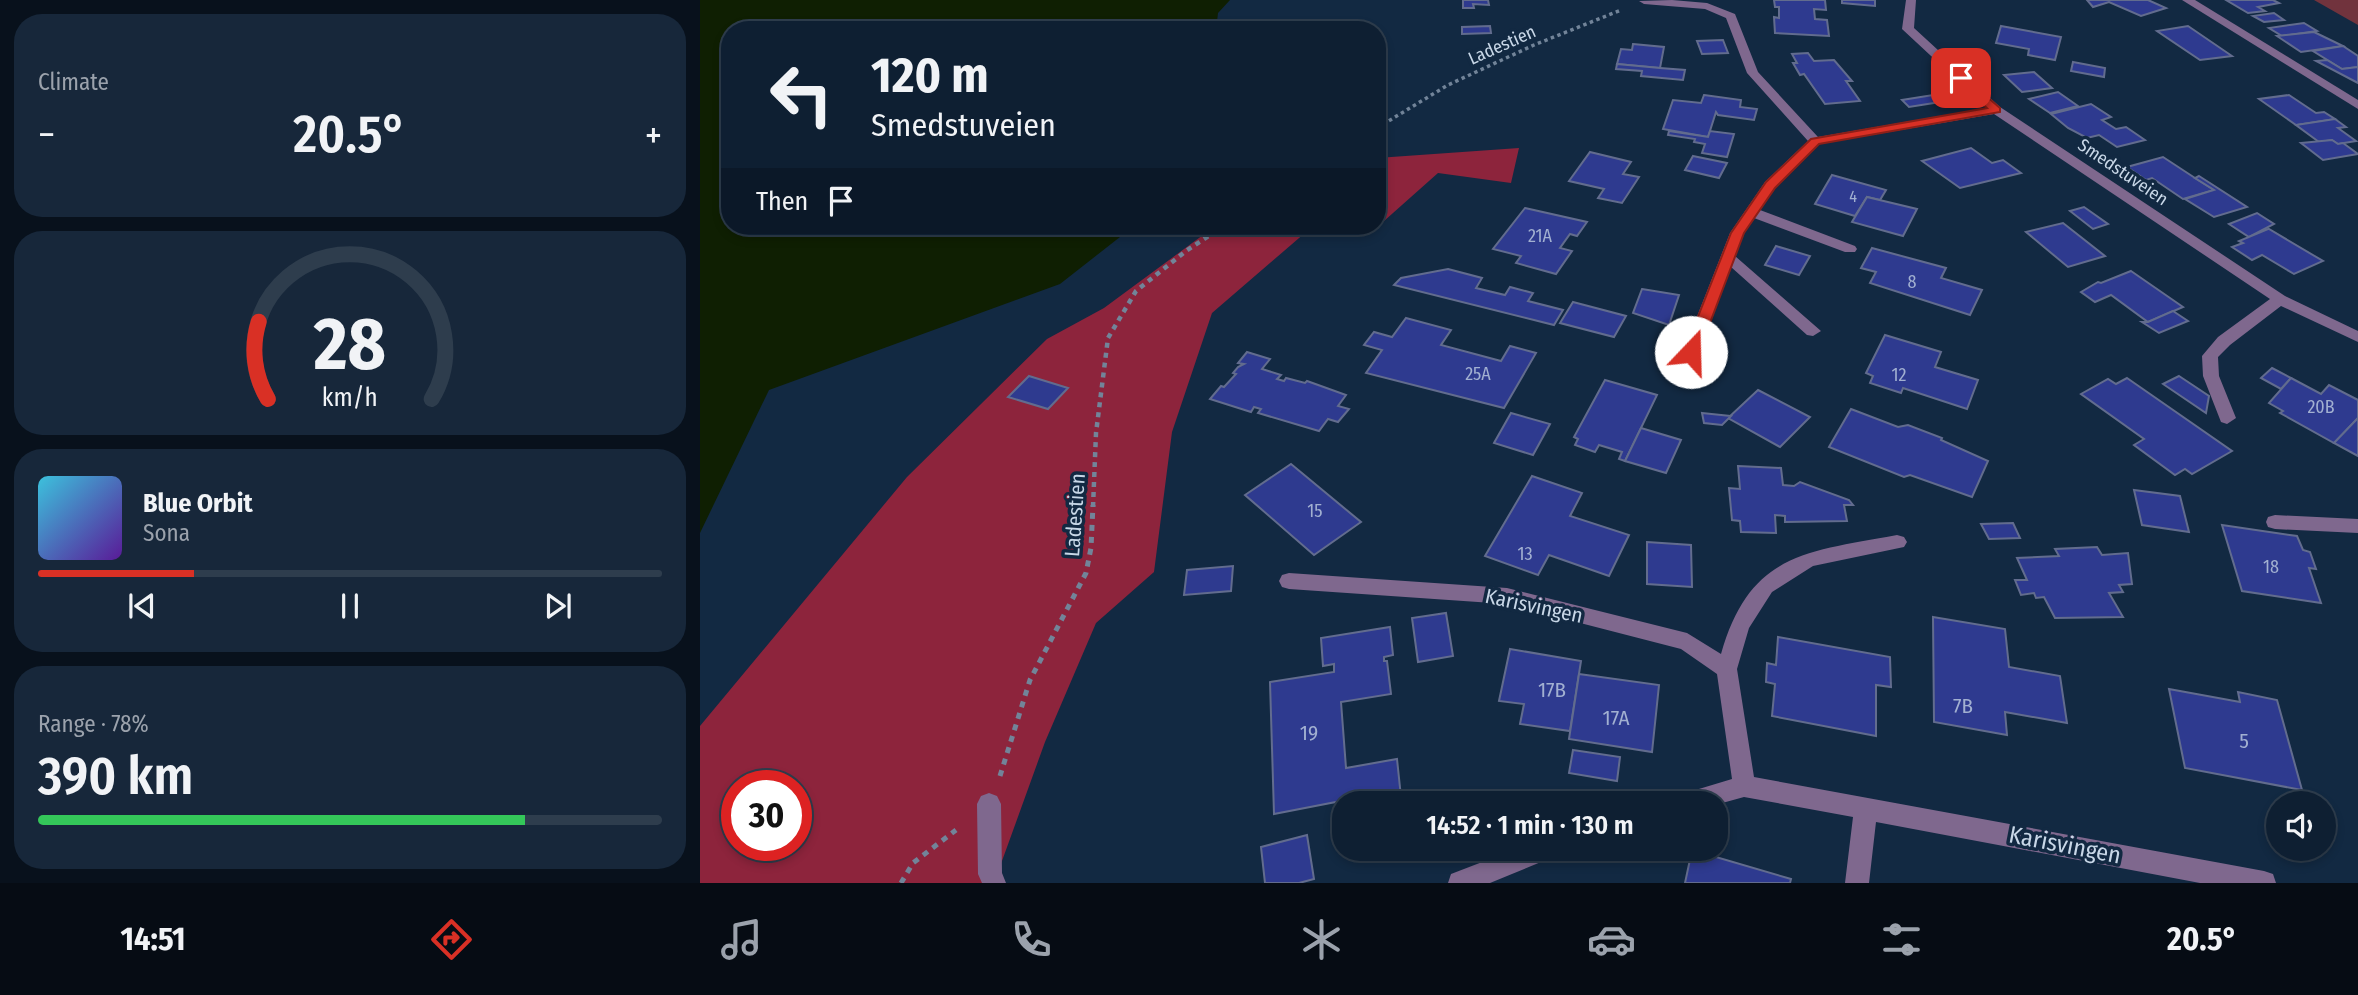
<!DOCTYPE html>
<meta charset="utf-8">
<style>
body{margin:0;font-family:"Fira Sans Condensed",sans-serif;background:#17273a;color:#f1f3f6;height:100vh;display:flex;flex-direction:column;font-size:26px;white-space:nowrap}
*{box-sizing:border-box;margin:0}
p{font-size:23px;color:#9ba2ac}
.icon{flex:none;width:38px;height:38px;fill:none;stroke:currentColor;stroke-width:2;stroke-linecap:round;stroke-linejoin:round}
.map{position:relative;flex:1;overflow:hidden}
.drawer{display:flex;flex-direction:column;gap:14px;padding:14px;background:#08111c;width:700px}
.drawer>*{flex:none}
.banner{position:absolute;left:21px;top:21px;width:665px;height:214px;border-radius:28px;box-shadow:0 4px 10px #0003,0 0 0 2px #2e3d4d;background:#0e1f32;color:#f1f3f6;overflow:hidden}
.tools{position:absolute;left:1566px;top:791px;display:grid;gap:14px}
.tools a{display:grid;place-items:center;width:70px;height:70px;border-radius:50%;background:#0e1f32;box-shadow:0 4px 10px #0003,0 0 0 2px #2e3d4d;font-size:35px}
.speed{position:absolute;left:21px;top:770px;display:flex;gap:14px;font-size:35px;font-weight:700;text-align:center}
.speed>*{display:grid;place-content:center;width:91px;height:91px;border-radius:50%;background:#0e1f32;box-shadow:0 4px 10px #0003,0 0 0 2px #2e3d4d;line-height:1}
.speed .limit{border:10px solid #d22;background:#fff;color:#111}
.pin{position:absolute;display:grid;place-items:center;width:60px;height:60px;color:#fff;margin:-30px;border-radius:14px;box-shadow:0 4px 10px #0006}
.me{position:absolute;width:77px;margin:-38px;rotate:21deg;stroke-linejoin:round;filter:drop-shadow(0 0 5px #0008)}
.turn{display:flex;align-items:center;gap:24px;height:147px;padding:0 35px;font-size:32px}
.turn .icon{width:91px;height:91px;stroke-width:2.5}
.turn b{display:block;font-size:49px;line-height:60px}
.then{display:flex;align-items:center;height:66px;padding:0 35px;background:#0003;gap:14px;font-size:26px}
.big{font-size:52px;font-weight:600;line-height:1.1}
.drawer .widget{flex:1;display:flex;flex-direction:column;justify-content:center;gap:10px;min-width:0;padding:0 24px;border-radius:28px;background:#17273a}
.drawer .dial{align-items:center;gap:0}
.dial svg{height:182px;overflow:visible;fill:none;stroke:#2e3d4d;stroke-width:7;stroke-linecap:round;text-anchor:middle}
.dial text{fill:#f1f3f6;stroke:none}
.song{display:flex;align-items:center;gap:21px}
.cover{width:84px;height:84px;border-radius:10px;background:linear-gradient(135deg,hsl(190 70% 55%),hsl(270 70% 35%))}
.played{height:7px;border-radius:4px;background:linear-gradient(90deg,#d93025 25%,#2e3d4d 25%)}
.keys{display:flex;justify-content:space-around;direction:ltr}
.heat{display:flex;justify-content:space-between;align-items:center;font-size:38px;direction:ltr}
.charge{height:10px;border-radius:5px;background:linear-gradient(90deg,#34c759 78%,#2e3d4d 0)}
.trip{position:absolute;left:632px;top:791px;width:396px;height:70px;border-radius:28px;background:#0e1f32;box-shadow:0 4px 10px #0003,0 0 0 2px #2e3d4d;font-weight:600;line-height:70px;text-align:center}
.dock{display:flex;height:112px;justify-content:space-around;align-items:center;background:#060c14;color:#9ba2ac}
.dock .icon{width:49px;height:49px}
.dock .current{color:#d93025}
.dock b{font-size:32px;color:#f1f3f6}
main{display:flex;flex:1;min-height:0}
.map>svg:first-child{display:block}
</style>
<main>
<section class="drawer">
<div class="widget"><p>Climate</p>
<div class="heat"><a>−</a><b class="big">20.5°</b><a>+</a></div>
</div>
<div class="widget dial"><svg viewBox="0 0 100 80">
<path d="M14 69A42 42 0 1 1 86 69"/>
<path d="M14 69A42 42 0 0 1 10 35" stroke="#d93025"/>
<text x="50" y="56" font-size="32" font-weight="700">28</text>
<text x="50" y="72" font-size="11">km/h</text>
</svg></div>
<div class="widget">
<div class="song"><i class="cover"></i><div><b>Blue Orbit</b><p>Sona</p></div></div>
<div class="played"></div>
<div class="keys"><svg class="icon" aria-label="previous" viewBox="0 0 24 24"><path d="M18 5L8 12l10 7zM5 5v14"/></svg><svg class="icon" aria-label="pause" viewBox="0 0 24 24"><path d="M8 5v14M16 5v14"/></svg><svg class="icon" aria-label="next" viewBox="0 0 24 24"><path d="M6 5l10 7-10 7zM19 5v14"/></svg></div>
</div>
<div class="widget"><p>Range · 78%</p><b class="big">390 km</b><div class="charge"></div></div>
</section>
<div class="map">
<svg width="1658" height="883" viewBox="0 0 1658 883">
<rect width="100%" height="100%" fill="#122942"/>
<polygon fill="#71333d" points="1614,0 1658,0 1658,25"/>
<g fill="#8d243c" fill-rule="evenodd">
<polygon points="819,148 811,183 738,173 675,229 664,226 677,226 677,158"/>
<path d="M498,226H613L512,313L472,432L454,572L396,623L345,742L294,883H0V726L207,477L347,339L404,308L503,235ZM37,786H96V845H37Z"/>
</g>
<polygon fill="#0f1f02" points="0,0 530,0 518,13 516,30 30,30 30,226 434,226 360,284 69,390 0,533"/>
<g fill="#2e3a8f" stroke="#626c8e" stroke-width="2">
<polygon points="763,0 788,0 789,5 773,4 774,8 763,8"/>
<polygon points="1074,0 1125,0 1126,10 1114,9 1115,19 1127,20 1129,36 1075,33 1074,17 1079,18 1079,7 1075,7"/>
<polygon points="1142,0 1175,0 1175,6 1142,3"/>
<polygon points="1387,0 1448,0 1466,8 1441,16 1409,2 1393,7"/>
<polygon points="1526,0 1573,0 1579,3 1558,7 1565,11 1548,13"/>
<polygon points="1574,13 1584,20 1564,22 1553,16"/>
<polygon points="1604,23 1617,31 1582,36 1569,28"/>
<polygon points="790,26 791,33 762,34 762,27"/>
<polygon points="1301,26 1361,37 1355,60 1328,55 1329,49 1296,43"/>
<polygon points="1488,26 1532,56 1500,60 1457,31"/>
<polygon points="1614,32 1643,46 1601,52 1577,36"/>
<polygon points="1023,40 1028,53 1002,54 997,41"/>
<polygon points="933,44 964,47 960,68 917,64 921,49 932,50"/>
<polygon points="1643,46 1658,56 1658,67 1642,69 1613,51"/>
<polygon points="1108,53 1114,61 1134,60 1152,81 1146,81 1160,101 1125,104 1104,74 1100,75 1093,63 1097,63 1092,54"/>
<polygon points="1627,60 1642,69 1658,67 1658,83 1616,61"/>
<polygon points="1373,62 1405,68 1404,77 1371,71"/>
<polygon points="917,64 960,68 985,70 983,80 941,76 942,71 916,69"/>
<polygon points="1334,72 1352,88 1322,92 1304,75"/>
<polygon points="1358,92 1378,106 1350,113 1329,99"/>
<polygon points="1004,95 1041,100 1040,107 1057,109 1054,120 1018,115 1016,112 1008,137 963,129 973,100 1001,103"/>
<polygon points="1233,95 1240,102 1209,107 1202,100"/>
<polygon points="1589,95 1616,113 1624,112 1635,119 1596,125 1559,99"/>
<polygon points="1391,104 1411,117 1402,120 1416,129 1426,127 1445,140 1417,147 1399,135 1387,138 1368,128 1351,114"/>
<polygon points="1635,119 1646,127 1638,128 1656,141 1638,144 1632,140 1619,142 1596,125"/>
<polygon points="969,131 1008,137 1010,131 1034,134 1027,157 1002,153 1005,144 994,142 995,139 968,135"/>
<polygon points="1632,140 1638,144 1643,143 1658,154 1623,160 1601,143"/>
<polygon points="1271,148 1292,163 1303,160 1321,173 1260,188 1222,161"/>
<polygon points="890,152 931,162 923,174 939,177 922,203 898,198 904,189 869,181"/>
<polygon points="993,156 1027,163 1019,178 985,170"/>
<polygon points="1463,157 1495,178 1514,190 1483,199 1452,178 1446,180 1427,167"/>
<polygon points="1132,175 1186,190 1180,200 1167,197 1155,216 1115,204"/>
<polygon points="1499,176 1547,207 1514,217 1485,199 1514,190 1495,178"/>
<polygon points="1167,197 1217,209 1203,236 1152,222"/>
<polygon points="1384,207 1408,224 1393,229 1370,211"/>
<polygon points="825,208 887,222 877,236 870,234 860,248 872,251 856,274 816,263 821,256 793,249"/>
<polygon points="1557,213 1574,224 1549,237 1529,224"/>
<polygon points="1363,223 1405,256 1368,267 1326,232"/>
<polygon points="1568,229 1569,229 1623,261 1594,274 1562,255 1552,260 1532,247 1543,243 1539,241"/>
<polygon points="1076,246 1110,256 1099,275 1065,265"/>
<polygon points="1172,248 1246,268 1241,278 1282,290 1270,315 1170,283 1176,272 1161,268"/>
<polygon points="748,269 782,278 776,288 805,295 810,287 833,293 828,301 863,310 854,325 694,285 701,278"/>
<polygon points="1431,271 1483,307 1448,322 1411,295 1395,302 1381,292 1398,282 1401,283"/>
<polygon points="942,289 979,295 969,325 933,313"/>
<polygon points="873,302 926,316 914,337 860,323"/>
<polygon points="1473,311 1488,321 1459,333 1442,322 1448,322"/>
<polygon points="706,318 751,330 741,345 801,361 810,346 836,353 804,408 666,373 682,350 664,345 674,332 692,337"/>
<polygon points="1185,335 1241,352 1235,367 1278,380 1267,409 1203,388 1201,393 1170,383 1173,376 1166,373"/>
<polygon points="547,352 570,359 562,369 581,375 577,379 584,381 586,378 605,383 607,381 646,395 638,406 649,409 638,422 628,419 619,431 558,413 561,409 554,407 551,412 510,399 521,386 524,387 536,374 533,373 538,367 544,364 538,363"/>
<polygon points="1572,368 1591,378 1581,389 1561,378"/>
<polygon points="329,376 368,388 348,409 308,397"/>
<polygon points="1479,376 1509,396 1506,413 1463,384"/>
<polygon points="1427,378 1532,451 1492,474 1485,469 1475,475 1434,445 1444,439 1381,394 1408,379 1416,384"/>
<polygon points="1591,378 1621,394 1629,385 1658,400 1658,418 1634,443 1580,413 1583,411 1569,403"/>
<polygon points="905,380 957,395 925,461 919,459 922,452 899,445 895,452 875,445 878,439 874,437"/>
<polygon points="1058,390 1110,417 1080,447 1028,418"/>
<polygon points="1151,409 1198,427 1208,425 1242,438 1241,440 1288,461 1272,497 1210,475 1204,477 1129,447"/>
<polygon points="811,413 850,424 833,455 794,443"/>
<polygon points="1002,413 1031,416 1022,425 1004,423"/>
<polygon points="1658,418 1658,456 1634,443"/>
<polygon points="941,428 981,440 966,473 925,461"/>
<polygon points="591,464 661,522 614,555 545,495"/>
<polygon points="1038,466 1081,468 1083,485 1094,486 1100,482 1149,500 1153,505 1144,505 1147,521 1085,522 1085,516 1075,515 1076,533 1041,532 1040,521 1032,520 1029,488 1040,489"/>
<polygon points="832,476 882,493 870,516 929,535 909,576 849,555 838,575 785,556"/>
<polygon points="1434,490 1480,496 1489,532 1442,525"/>
<polygon points="1313,523 1320,538 1289,539 1281,524"/>
<polygon points="1522,525 1597,536 1603,550 1610,552 1616,569 1609,568 1621,603 1542,591"/>
<polygon points="947,542 991,545 992,587 947,584"/>
<polygon points="1397,547 1402,555 1428,553 1432,584 1419,585 1423,592 1409,593 1423,617 1355,618 1344,597 1336,598 1334,593 1321,595 1315,580 1327,580 1317,558 1359,556 1355,549"/>
<polygon points="533,566 531,591 484,595 487,570"/>
<polygon points="746,613 753,656 718,662 712,618"/>
<polygon points="1233,617 1305,629 1309,667 1360,676 1367,723 1305,712 1307,735 1234,722"/>
<polygon points="690,627 693,655 684,657 684,661 687,661 691,694 641,702 646,768 697,759 701,797 644,803 642,820 641,801 574,814 570,682 634,672 634,664 623,666 621,638"/>
<polygon points="1078,637 1190,657 1191,687 1176,685 1176,736 1072,716 1075,684 1066,682 1067,663 1076,665"/>
<polygon points="810,649 881,661 870,731 820,724 824,704 799,701"/>
<polygon points="879,674 959,685 952,752 869,739"/>
<polygon points="1469,689 1540,702 1538,692 1577,700 1602,790 1485,768"/>
<polygon points="873,750 920,757 917,781 869,773"/>
<polygon points="746,795 748,803 708,803"/>
<polygon points="607,835 614,879 599,883 565,883 561,847"/>
<polygon points="678,849 737,849 680,861"/>
<polygon points="992,850 1091,879 1090,883 985,883"/>
</g>
<g fill="none" stroke-linecap="round" stroke-linejoin="round">
<polyline stroke="#728499" stroke-width="3.5" stroke-dasharray="3.5 3.5" stroke-linecap="butt" points="677,128 748,85 834,45 921,10"/>
<polyline stroke="#728499" stroke-width="4.5" stroke-dasharray="5 5" stroke-linecap="butt" points="393,507 396,433 408,338 436,291 486,251 524,226"/>
<g stroke="#728499" stroke-width="5" stroke-dasharray="6 6" stroke-linecap="butt">
<polyline points="300,776 330,680 386,573 391,548 393,505"/>
<polyline points="201,883 213,863 256,830"/>
</g>
<g fill="#7f688e" fill-rule="evenodd">
<polygon points="972,0 1007,3 1035,14 1058,72 1118,137 1287,108 1202,29 1206,0 1216,0 1214,28 1300,107 1585,296 1658,331 1658,342 1581,306 1530,345 1518,357 1519,376 1536,418 1527,424 1521,422 1503,376 1502,356 1518,337 1570,299 1294,114 1119,144 1075,188 1060,210 1155,246 1157,249 1155,252 1145,252 1054,218 1044,233 1035,256 1121,331 1113,336 1107,335 1031,267 999,352 997,356 985,356 983,352 1030,233 1065,182 1108,141 1047,73 1026,18 1005,9 944,4 939,1"/>
<polygon points="1482,0 1495,0 1658,100 1658,109"/>
<polygon points="1575,515 1658,519 1658,533 1575,529 1568,527 1566,522 1568,517"/>
<path d="M1197,535L1204,537L1207,542L1204,547L1113,566L1072,592L1049,628L1037,669L1054,777L1564,871L1573,874L1576,883H1500L1176,822L1169,883H1145L1153,817L1044,797L1015,805V803H976L979,795L1032,779L1017,674L981,649L807,604L589,589L582,587L579,581L582,575L589,573L807,588L987,633L1021,654C1050,552 1107,552 1197,535Z"/>
<polygon points="289,793 297,796 301,804 302,873 306,883 282,883 278,874 277,804 281,796"/>
<polygon points="816,849 857,849 853,857 790,883 748,883 751,874"/>
</g>
</g>
<polygon fill="#d93025" stroke="#8d1f18" stroke-width="2" points="1261,74 1300,108 1300,112 1119,144 1075,188 1044,233 999,352 996,355 986,355 984,352 1031,233 1066,182 1111,139 1287,108 1257,80 1257,75"/>
<g text-anchor="middle" stroke-width="7" stroke-linejoin="round" paint-order="stroke">
<g font-size="16" fill="#a2b0d1">
<text x="1153" y="202">4</text>
</g>
<g font-size="18" fill="#c8d7e7" stroke="#122942">
<text transform="translate(802 45) rotate(-24)" y="6">Ladestien</text>
<text transform="translate(1423 172) rotate(34)" y="6">Smedstuveien</text>
</g>
<g font-size="18" fill="#a2b0d1">
<text x="840" y="242">21A</text>
<text x="1212" y="288">8</text>
<text x="778" y="380">25A</text>
<text x="1199" y="381">12</text>
<text x="1621" y="413">20B</text>
<text x="615" y="517">15</text>
<text x="825" y="560">13</text>
<text x="1571" y="573">18</text>
</g>
<g font-size="21" fill="#c8d7e7" stroke="#122942">
<text transform="translate(375 515) rotate(-86)" y="7">Ladestien</text>
<text transform="translate(834 606) rotate(12)" y="7">Karisvingen</text>
</g>
<g font-size="21" fill="#a2b0d1">
<text x="852" y="697">17B</text>
<text x="1263" y="713">7B</text>
<text x="916" y="725">17A</text>
<text x="609" y="740">19</text>
<text x="1544" y="748">5</text>
</g>
<g font-size="24" fill="#c8d7e7" stroke="#122942">
<text transform="translate(1365 845) rotate(11)" y="8">Karisvingen</text>
</g>
</g>
</svg>
<div class="tools">
<a><svg class="icon" aria-label="sound" viewBox="0 0 24 24"><path d="M4 9h4l5-4v14l-5-4H4zM17 9q2 3 0 6"/></svg></a>
</div>
<div class="speed"><div class="limit">30</div></div>
<div class="pin" style="left:1261px;top:78px;background:#d93025"><svg class="icon" aria-label="arrive" viewBox="0 0 24 24"><path d="M6 21V4h12l-3 4 3 4H6"/></svg></div>
<svg class="me" style="left:991px;top:352px" viewBox="-20 -20 40 40"><circle r="19" fill="#fff"/><path d="M0-13L10 11 0 6-10 11z" fill="#d93025"/></svg>
<div class="trip">14:52 · 1 min · 130 m</div>
<div class="banner">
<div class="turn"><svg class="icon" aria-label="left" viewBox="0 0 24 24"><path d="M17 20v-9H6M10 6l-5 5 5 5"/></svg><div><b>120 m</b>Smedstuveien</div></div>
<div class="then">Then<svg class="icon" aria-label="arrive" viewBox="0 0 24 24"><path d="M6 21V4h12l-3 4 3 4H6"/></svg></div>
</div>
</div>
</main>
<nav class="dock">
<b>14:51</b>
<svg class="icon current" aria-label="directions" viewBox="0 0 24 24"><path d="M12 3l9 9-9 9-9-9zM9 14v-3h6M13 9l2 2-2 2"/></svg>
<svg class="icon" aria-label="music" viewBox="0 0 24 24"><path d="M9 18V5l10-2v13"/><circle cx="6" cy="18" r="3"/><circle cx="16" cy="16" r="3"/></svg>
<svg class="icon" aria-label="phone" viewBox="0 0 24 24"><path d="M5 4h4l2 5-3 2q2 4 5 5l2-3 5 2v4C11 20 4 13 5 4z"/></svg>
<svg class="icon" aria-label="climate" viewBox="0 0 24 24"><path d="M12 3v18M4 7l16 10M4 17L20 7"/></svg>
<svg class="icon" aria-label="car" viewBox="0 0 24 24"><path d="M5 17H2v-5l4-1 3-4h7l3 4 3 1v5h-3M9 17h6M6 11h13"/><circle cx="7" cy="17" r="2"/><circle cx="17" cy="17" r="2"/></svg>
<svg class="icon" aria-label="filters" viewBox="0 0 24 24"><path d="M4 7h16M4 17h16"/><circle cx="9" cy="7" r="2"/><circle cx="15" cy="17" r="2"/></svg>
<b>20.5°</b>
</nav>
